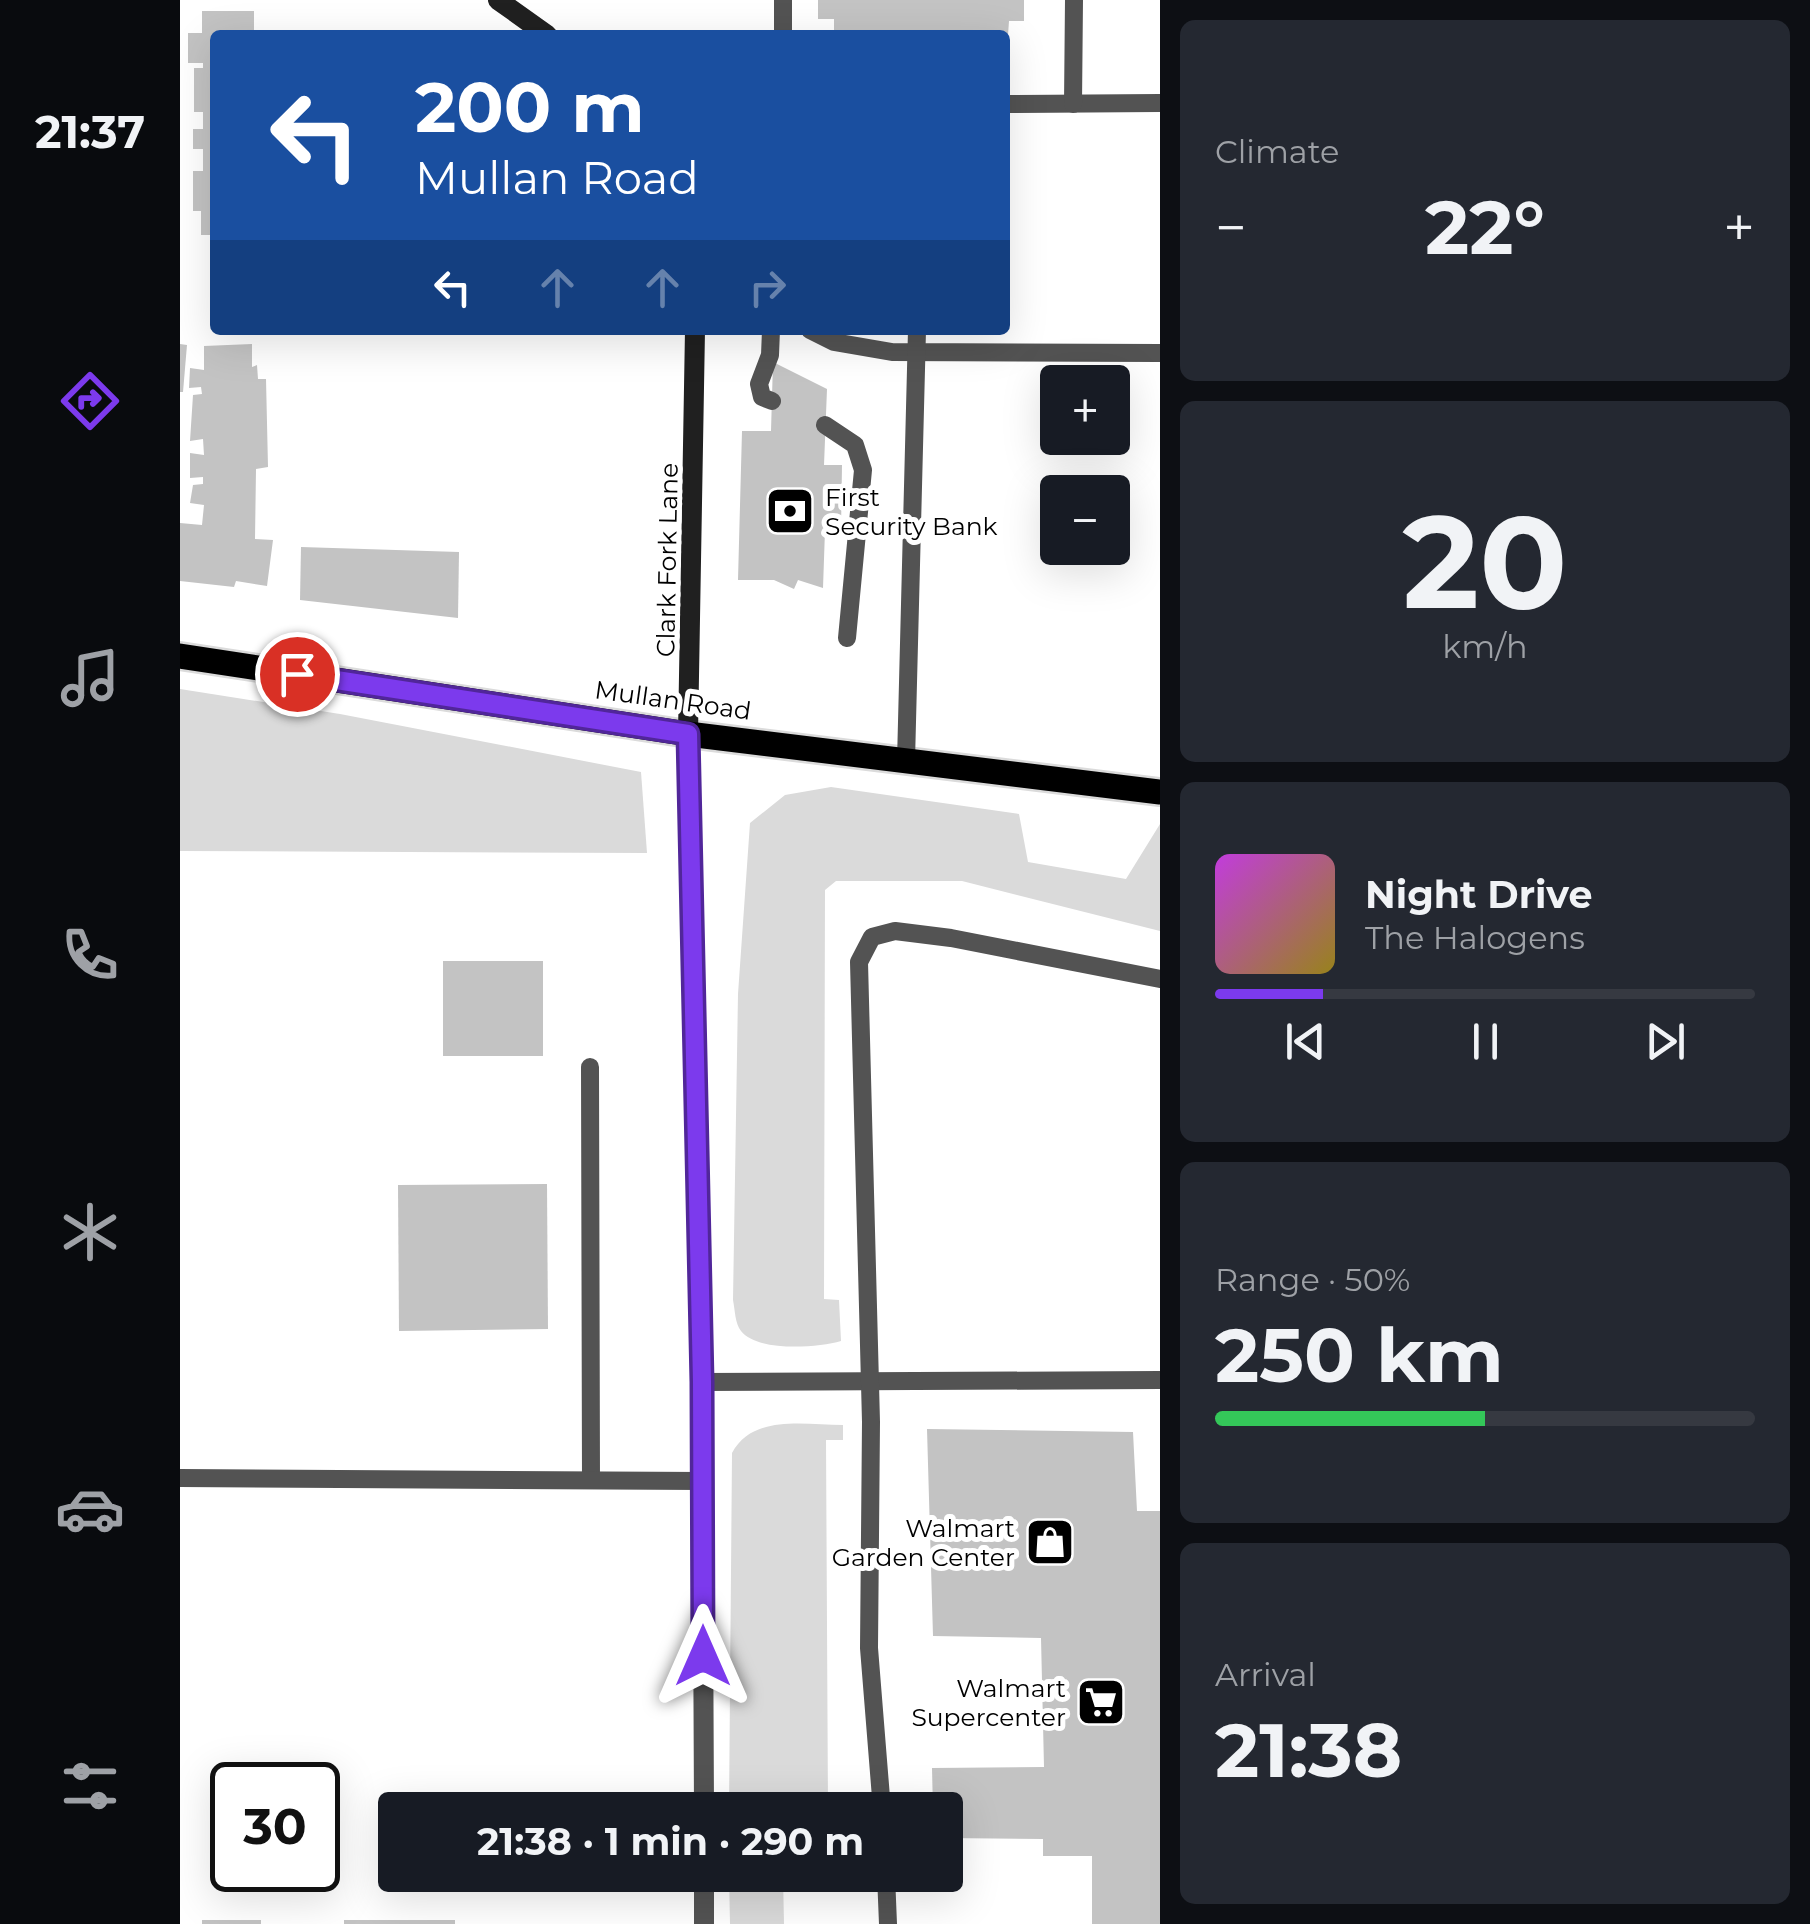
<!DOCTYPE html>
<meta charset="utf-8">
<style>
body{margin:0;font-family:Montserrat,sans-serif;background:#242831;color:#f1f3f6;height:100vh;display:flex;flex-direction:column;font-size:38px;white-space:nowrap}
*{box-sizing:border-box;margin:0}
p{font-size:32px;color:#9ea1a6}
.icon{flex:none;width:55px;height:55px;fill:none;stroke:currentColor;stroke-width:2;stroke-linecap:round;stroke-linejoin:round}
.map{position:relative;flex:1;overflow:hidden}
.side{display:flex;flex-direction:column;gap:20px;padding:20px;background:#0d0f14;width:650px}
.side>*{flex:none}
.top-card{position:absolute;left:30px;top:30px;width:800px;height:305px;border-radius:10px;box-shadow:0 10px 40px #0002;background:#1a4fa0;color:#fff;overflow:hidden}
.tools{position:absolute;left:860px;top:365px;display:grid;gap:20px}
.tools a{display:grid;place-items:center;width:90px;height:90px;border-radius:10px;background:#171b24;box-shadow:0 10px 40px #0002;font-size:50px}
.speed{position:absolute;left:30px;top:1762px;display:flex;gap:20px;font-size:50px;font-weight:700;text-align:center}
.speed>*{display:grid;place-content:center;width:130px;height:130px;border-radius:50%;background:#171b24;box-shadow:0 10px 40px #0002;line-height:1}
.speed .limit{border:5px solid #111;border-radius:15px;background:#fff;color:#111}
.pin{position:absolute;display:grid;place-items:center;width:85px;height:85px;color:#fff;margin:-42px;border:5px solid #fff;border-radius:50%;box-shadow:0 2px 10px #0007}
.me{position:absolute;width:110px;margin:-55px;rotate:0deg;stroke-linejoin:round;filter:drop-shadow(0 0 8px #0008)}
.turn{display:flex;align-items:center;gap:35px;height:210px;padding:0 40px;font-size:45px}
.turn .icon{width:130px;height:130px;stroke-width:2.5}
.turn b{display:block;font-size:70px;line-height:85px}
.lanes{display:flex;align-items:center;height:95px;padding:0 40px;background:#0003;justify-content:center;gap:50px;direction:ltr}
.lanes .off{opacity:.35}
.big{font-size:75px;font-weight:700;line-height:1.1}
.side .tile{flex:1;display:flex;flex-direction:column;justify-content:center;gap:15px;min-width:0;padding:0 35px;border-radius:15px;background:#242831}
.side .dial{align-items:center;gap:0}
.dial b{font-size:130px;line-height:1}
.song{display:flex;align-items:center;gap:30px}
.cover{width:120px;height:120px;border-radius:15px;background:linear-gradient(135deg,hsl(290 70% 55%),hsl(50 70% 35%))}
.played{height:10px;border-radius:5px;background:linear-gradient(90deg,#7c3aed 20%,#363941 20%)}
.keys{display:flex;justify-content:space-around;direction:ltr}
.heat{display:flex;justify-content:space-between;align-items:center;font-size:55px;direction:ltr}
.charge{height:15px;border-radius:8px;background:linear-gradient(90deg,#34c759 50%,#363941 0)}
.trip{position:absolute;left:198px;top:1792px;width:585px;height:100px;border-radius:10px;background:#171b24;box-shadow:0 10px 40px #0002;font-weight:700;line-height:100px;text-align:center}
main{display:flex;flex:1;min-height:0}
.dock{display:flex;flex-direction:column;width:180px;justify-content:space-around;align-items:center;background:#090b0e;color:#9ea1a6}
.dock .icon{width:70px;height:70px}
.dock .active{color:#7c3aed}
.dock b{font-size:45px;color:#f1f3f6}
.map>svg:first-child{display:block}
</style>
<main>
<nav class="dock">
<b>21:37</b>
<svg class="icon active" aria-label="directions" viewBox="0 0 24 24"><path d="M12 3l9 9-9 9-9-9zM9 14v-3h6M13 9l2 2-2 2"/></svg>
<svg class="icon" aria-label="music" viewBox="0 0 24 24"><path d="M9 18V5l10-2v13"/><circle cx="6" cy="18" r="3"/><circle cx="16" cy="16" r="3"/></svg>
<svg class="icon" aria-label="phone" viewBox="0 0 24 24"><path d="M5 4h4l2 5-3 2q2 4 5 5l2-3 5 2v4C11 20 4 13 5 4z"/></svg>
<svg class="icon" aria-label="climate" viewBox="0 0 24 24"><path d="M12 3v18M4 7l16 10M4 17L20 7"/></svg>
<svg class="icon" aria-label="car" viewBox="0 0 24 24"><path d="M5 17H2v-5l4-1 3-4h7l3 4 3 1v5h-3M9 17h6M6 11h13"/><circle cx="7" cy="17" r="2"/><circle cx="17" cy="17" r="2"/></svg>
<svg class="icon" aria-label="filters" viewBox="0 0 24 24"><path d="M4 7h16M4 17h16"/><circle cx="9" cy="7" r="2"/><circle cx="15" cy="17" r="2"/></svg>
</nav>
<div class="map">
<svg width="980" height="1924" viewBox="0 0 980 1924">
<rect width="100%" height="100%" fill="#fff"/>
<g fill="#dadada">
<polygon points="0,689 160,714 461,772 467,853 0,851"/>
<path d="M651,787L839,814L848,862L946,879L980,824V931L782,881H656L645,890L644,1299L659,1300L661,1341C636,1348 578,1352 561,1331C555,1324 555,1310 553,1300L558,994L570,823L605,795Z"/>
<path d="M663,1425V1440H646L648,1810H549L552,1453C573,1414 624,1425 663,1425Z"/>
<polygon points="549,1875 603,1875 604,1924 550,1924"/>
</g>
<g fill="#c3c3c3">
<polygon points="638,0 844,0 844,21 829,21 828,35 654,35 654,19 638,19"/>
<polygon points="22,11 74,11 74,35 35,35 35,235 21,235 21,211 13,211 13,171 23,171 23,149 13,149 13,129 23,129 23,112 14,112 14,68 23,68 23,63 8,63 8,33 22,33"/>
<polygon points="0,344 7,345 3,392 0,392"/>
<polygon points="72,344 72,367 77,365 78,379 86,379 88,467 76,469 75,539 93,540 87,586 56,581 54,587 0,581 0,523 22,525 24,505 10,503 13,485 23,484 23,477 10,478 10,453 24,455 23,439 10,441 13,395 22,394 21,387 9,388 10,368 24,370 24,346"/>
<polygon points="593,362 647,389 644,465 662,465 661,530 645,530 643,588 618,580 614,589 594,580 558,580 562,431 591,431"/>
<polygon points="121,547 279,552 278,618 120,600"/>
<rect x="263" y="961" width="100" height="95"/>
<polygon points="367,1184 368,1329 219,1331 218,1185"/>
<polygon points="747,1429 953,1432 957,1511 980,1511 980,1924 912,1924 912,1856 863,1856 863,1839 765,1838 765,1810 753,1810 752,1768 864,1767 861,1638 753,1636"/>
<rect x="22" y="1920" width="59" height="4"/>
<rect x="164" y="1920" width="111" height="4"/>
</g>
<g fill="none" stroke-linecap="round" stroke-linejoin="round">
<g stroke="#dbdbdb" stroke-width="30">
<polyline id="primary" points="0,656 508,734 980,792"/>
</g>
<g stroke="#535353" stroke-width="18">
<polyline points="603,0 603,35"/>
<polyline points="825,104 980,103"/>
<polyline points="893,104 894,0"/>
<polyline points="591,330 590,355 579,384 582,397 592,401"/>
<polyline points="630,330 654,342 712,352 980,353"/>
<polyline points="645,425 675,445 683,470 667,638"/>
<polyline points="726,761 737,330"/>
<polyline points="410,1067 411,1480"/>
<polyline points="522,1382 980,1380"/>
<polyline points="0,1478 523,1481"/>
<polyline points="702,1810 689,1648 691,1422 679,962 692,937 715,931 771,938 980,979"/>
<polyline points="706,1875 708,1924"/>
</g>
<g stroke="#535353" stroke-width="20">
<polyline points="508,734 522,1382 524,1810"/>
<polyline points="524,1875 524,1924"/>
</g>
<g stroke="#202020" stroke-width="20">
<polyline points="318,0 367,35"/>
<polyline points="508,734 515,330"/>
</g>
<use href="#primary" stroke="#000" stroke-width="25"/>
</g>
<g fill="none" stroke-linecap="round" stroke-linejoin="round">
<g stroke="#51269a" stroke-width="25">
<polyline id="route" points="117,674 508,734 522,1382 523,1656"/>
</g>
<use href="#route" stroke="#7c3aed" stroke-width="18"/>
</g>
<defs>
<g id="bank-square" transform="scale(2.5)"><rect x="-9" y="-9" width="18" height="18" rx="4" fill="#000" stroke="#fff"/><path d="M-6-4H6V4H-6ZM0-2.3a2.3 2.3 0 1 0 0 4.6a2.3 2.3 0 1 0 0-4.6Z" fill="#fff"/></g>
<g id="shop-square" transform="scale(2.5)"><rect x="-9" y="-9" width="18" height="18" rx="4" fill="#000" stroke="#fff"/><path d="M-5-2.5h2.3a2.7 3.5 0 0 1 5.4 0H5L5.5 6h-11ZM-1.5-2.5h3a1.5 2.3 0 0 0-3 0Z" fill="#fff"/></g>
<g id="supermarket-square" transform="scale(2.5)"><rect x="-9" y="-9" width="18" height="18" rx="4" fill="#000" stroke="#fff"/><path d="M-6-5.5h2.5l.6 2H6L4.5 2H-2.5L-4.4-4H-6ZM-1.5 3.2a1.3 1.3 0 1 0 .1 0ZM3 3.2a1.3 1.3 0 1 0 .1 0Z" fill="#fff"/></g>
</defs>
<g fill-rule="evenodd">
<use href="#bank-square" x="610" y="511"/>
<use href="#shop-square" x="870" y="1542"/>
<use href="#supermarket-square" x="921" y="1702"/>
</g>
<g text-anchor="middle" stroke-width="10" stroke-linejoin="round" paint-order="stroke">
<g font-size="25" fill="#000" stroke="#fff" text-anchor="end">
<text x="645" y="506" text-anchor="start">First<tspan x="645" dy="29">Security Bank</tspan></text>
<text x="835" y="1537">Walmart<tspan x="835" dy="29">Garden Center</tspan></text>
<text x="886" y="1697">Walmart<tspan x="886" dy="29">Supercenter</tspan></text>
</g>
<g font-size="25" fill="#000" stroke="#fff">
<text transform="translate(487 560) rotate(-89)" y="9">Clark Fork Lane</text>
<text transform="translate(493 700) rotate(8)" y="9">Mullan Road</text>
</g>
</g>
</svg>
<div class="tools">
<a>+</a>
<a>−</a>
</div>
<div class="speed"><div class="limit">30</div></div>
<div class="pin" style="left:117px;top:674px;background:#d93025"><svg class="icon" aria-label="arrive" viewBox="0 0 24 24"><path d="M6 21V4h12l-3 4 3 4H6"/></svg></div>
<svg class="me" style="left:523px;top:1656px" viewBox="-20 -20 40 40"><path d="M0-17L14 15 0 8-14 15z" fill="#7c3aed" stroke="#fff" stroke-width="4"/></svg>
<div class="trip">21:38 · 1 min · 290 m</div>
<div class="top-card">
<div class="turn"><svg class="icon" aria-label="left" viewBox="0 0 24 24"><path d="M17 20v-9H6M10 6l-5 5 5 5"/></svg><div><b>200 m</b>Mullan Road</div></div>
<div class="lanes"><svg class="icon" aria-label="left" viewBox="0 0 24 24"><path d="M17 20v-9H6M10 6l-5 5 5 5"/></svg><svg class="icon off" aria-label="ahead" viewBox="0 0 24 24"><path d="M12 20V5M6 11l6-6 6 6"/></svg><svg class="icon off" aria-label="ahead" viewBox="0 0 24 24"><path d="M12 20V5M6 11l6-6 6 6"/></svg><svg class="icon off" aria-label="right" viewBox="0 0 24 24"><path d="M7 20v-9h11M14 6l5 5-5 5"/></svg></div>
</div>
</div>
<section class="side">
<div class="tile"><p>Climate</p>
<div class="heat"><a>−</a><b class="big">22°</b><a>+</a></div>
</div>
<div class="tile dial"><b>20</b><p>km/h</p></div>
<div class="tile">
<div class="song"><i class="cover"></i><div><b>Night Drive</b><p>The Halogens</p></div></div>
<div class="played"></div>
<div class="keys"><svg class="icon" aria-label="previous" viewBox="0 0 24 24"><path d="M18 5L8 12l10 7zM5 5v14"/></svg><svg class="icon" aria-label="pause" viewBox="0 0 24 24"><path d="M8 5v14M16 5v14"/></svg><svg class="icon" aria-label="next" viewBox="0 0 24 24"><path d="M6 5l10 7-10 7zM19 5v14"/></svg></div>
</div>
<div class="tile"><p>Range · 50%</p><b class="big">250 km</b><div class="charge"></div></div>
<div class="tile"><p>Arrival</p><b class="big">21:38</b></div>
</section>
</main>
